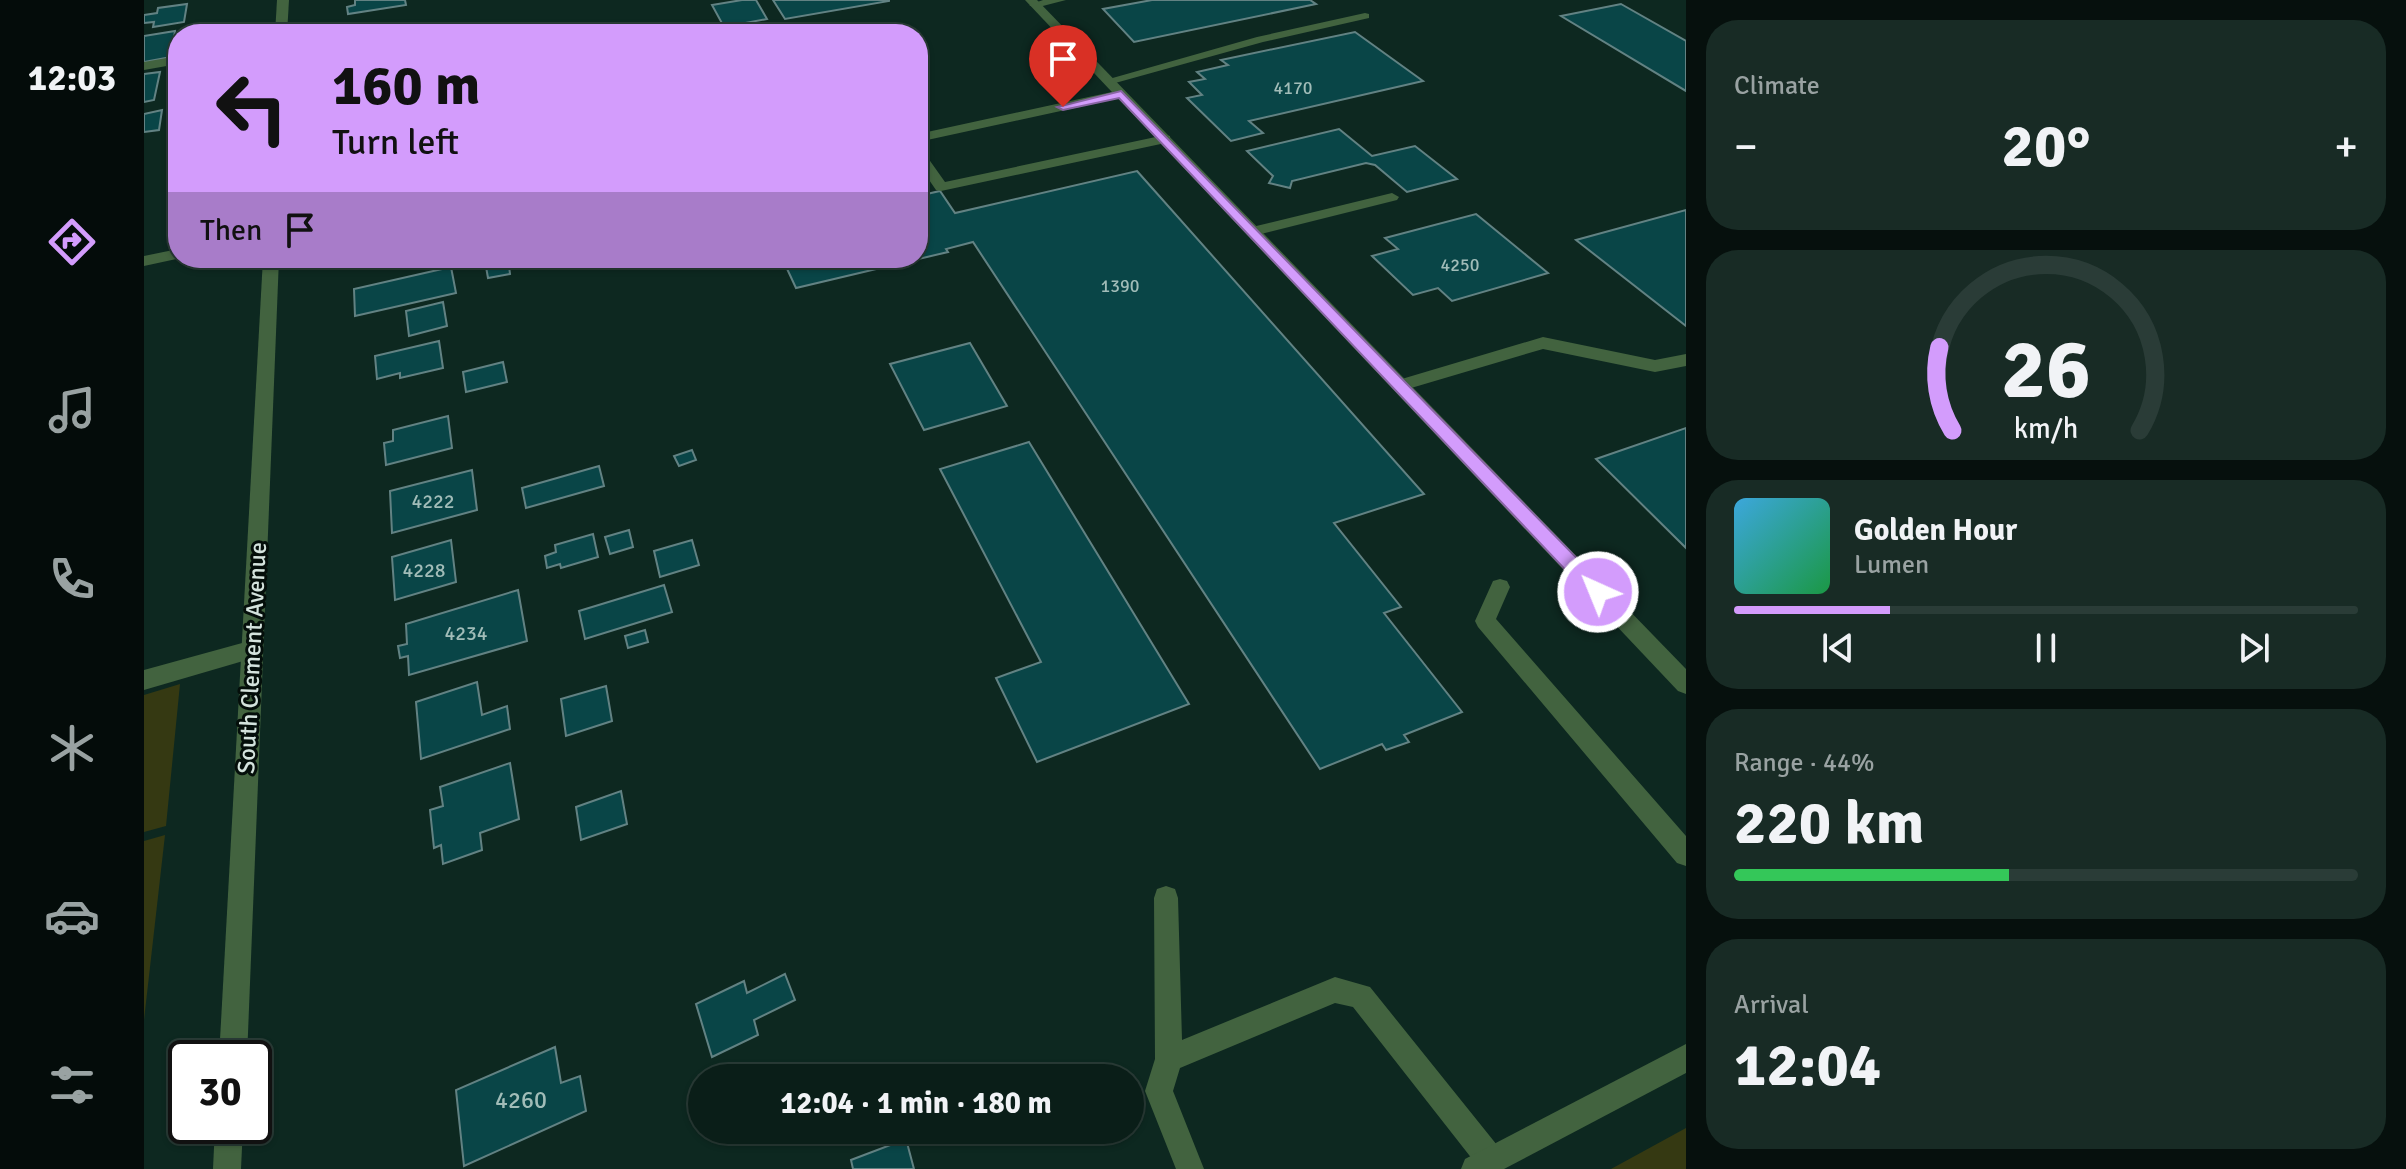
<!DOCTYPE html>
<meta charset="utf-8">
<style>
body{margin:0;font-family:Signika,sans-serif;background:#182b25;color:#f1f3f6;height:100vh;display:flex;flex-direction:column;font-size:30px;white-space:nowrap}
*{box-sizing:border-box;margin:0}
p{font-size:26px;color:#99a2a2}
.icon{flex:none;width:44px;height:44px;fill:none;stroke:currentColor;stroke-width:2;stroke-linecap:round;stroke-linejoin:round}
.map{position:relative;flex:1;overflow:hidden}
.details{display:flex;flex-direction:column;gap:20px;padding:20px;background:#06100d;width:720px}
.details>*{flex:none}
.guide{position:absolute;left:24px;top:24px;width:760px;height:244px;border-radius:32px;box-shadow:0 2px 6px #0004,0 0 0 2px #2a3c37;background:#d39cfc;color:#111;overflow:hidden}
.speed{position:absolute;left:24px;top:1040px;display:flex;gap:16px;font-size:40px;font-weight:700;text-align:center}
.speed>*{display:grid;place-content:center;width:104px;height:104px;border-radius:50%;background:#0a1e18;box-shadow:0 2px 6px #0004,0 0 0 2px #2a3c37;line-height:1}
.speed .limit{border:4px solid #111;border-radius:12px;background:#fff;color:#111}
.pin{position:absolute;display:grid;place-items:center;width:68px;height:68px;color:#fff;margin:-82px -34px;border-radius:50% 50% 50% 0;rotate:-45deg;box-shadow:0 0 8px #0007}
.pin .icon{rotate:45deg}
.me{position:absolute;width:88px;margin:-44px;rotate:316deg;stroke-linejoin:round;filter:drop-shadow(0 0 6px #0008)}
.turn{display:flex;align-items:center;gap:28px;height:168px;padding:0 32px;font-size:36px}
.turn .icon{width:104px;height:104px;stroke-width:2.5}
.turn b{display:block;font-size:56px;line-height:68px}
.then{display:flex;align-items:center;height:76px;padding:0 32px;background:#0003;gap:16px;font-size:30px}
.big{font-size:60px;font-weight:800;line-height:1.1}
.details .card{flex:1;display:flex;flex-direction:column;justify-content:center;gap:12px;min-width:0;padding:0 28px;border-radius:32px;background:#182b25}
.details .dial{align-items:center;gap:0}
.dial svg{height:208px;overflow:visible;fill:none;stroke:#2a3c37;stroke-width:7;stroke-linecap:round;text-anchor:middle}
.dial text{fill:#f1f3f6;stroke:none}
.song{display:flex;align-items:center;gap:24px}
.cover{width:96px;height:96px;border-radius:12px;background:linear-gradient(135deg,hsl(200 70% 55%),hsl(140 70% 35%))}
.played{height:8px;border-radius:4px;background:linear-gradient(90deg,#d39cfc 25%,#2a3c37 25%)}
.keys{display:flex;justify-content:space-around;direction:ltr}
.heat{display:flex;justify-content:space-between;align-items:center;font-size:44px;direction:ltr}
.charge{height:12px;border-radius:6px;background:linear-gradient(90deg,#34c759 44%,#2a3c37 0)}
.trip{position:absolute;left:544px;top:1064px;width:456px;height:80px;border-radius:40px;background:#0a1e18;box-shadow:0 2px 6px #0004,0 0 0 2px #2a3c37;font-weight:800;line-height:80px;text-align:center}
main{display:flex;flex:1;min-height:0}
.menu{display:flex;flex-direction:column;width:144px;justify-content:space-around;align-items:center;background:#040c0a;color:#99a2a2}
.menu .icon{width:56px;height:56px}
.menu .selected{color:#d39cfc}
.menu b{font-size:36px;color:#f1f3f6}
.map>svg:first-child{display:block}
</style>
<main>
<nav class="menu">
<b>12:03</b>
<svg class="icon selected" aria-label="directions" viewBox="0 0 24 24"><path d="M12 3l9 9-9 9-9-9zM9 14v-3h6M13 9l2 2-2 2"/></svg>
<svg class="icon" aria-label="music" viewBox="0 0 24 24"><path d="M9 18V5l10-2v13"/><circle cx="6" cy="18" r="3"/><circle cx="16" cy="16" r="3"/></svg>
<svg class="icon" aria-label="phone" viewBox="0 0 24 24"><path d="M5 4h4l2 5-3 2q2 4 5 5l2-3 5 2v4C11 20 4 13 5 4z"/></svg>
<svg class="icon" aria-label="climate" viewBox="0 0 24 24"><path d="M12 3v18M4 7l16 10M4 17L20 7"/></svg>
<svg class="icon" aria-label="car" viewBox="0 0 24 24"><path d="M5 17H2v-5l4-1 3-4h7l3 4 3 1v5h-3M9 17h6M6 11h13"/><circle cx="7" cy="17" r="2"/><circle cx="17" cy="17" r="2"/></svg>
<svg class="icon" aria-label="filters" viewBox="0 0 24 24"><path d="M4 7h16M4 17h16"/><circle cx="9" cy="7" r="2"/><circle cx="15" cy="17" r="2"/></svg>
</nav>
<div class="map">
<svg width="1542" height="1169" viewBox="0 0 1542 1169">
<rect width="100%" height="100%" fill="#0d2820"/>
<g fill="#353912">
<polygon points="36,684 22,826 0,832 0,695"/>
<polygon points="21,835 0,1020 0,841"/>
<polygon points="1542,1128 1542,1169 1467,1169"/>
</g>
<g fill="#094547" stroke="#628283" stroke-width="2">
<polygon points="211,0 261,0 262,5 204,14 203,7 211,5"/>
<polygon points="598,0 612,0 623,19 580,27 568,5"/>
<polygon points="629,0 745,0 745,1 641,19"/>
<polygon points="1008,0 1166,0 1172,4 990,42 959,9"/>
<polygon points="43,4 40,22 9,27 10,22 0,23 0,15 13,13 14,8"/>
<polygon points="1477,4 1542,41 1542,91 1417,16"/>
<polygon points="31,31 27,57 0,62 0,36"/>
<polygon points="1211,32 1279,81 1105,121 1119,133 1087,141 1043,98 1058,95 1045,82 1061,79 1053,72 1084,65 1077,60"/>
<polygon points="16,72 10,100 0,102 0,74"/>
<polygon points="18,110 15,130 0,132 0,114"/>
<polygon points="1195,129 1228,156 1271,146 1313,179 1263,192 1231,165 1222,163 1148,181 1146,188 1125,183 1129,176 1103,151"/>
<polygon points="993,171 1280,494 1190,523 1257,607 1240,613 1318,712 1260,735 1265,742 1242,750 1238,744 1176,769 829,242 802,249 804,252 652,288 638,258 774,258 774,196 796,191 811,213"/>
<polygon points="1542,210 1542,326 1432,240"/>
<polygon points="1332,214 1404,273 1308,301 1294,288 1269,295 1228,256 1254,249 1241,238"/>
<polygon points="364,258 366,274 344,278 341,261"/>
<polygon points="307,267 312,293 211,316 210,289"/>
<polygon points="299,302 303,326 265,336 262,311"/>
<polygon points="295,341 299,368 256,378 256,373 233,379 231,356"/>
<polygon points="826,343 863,406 780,430 746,364"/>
<polygon points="359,362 363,382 322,392 319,372"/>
<polygon points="304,416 308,448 242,465 240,443 249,441 249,430"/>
<polygon points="1542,428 1542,548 1452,459"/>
<polygon points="885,442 1045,704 893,762 852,678 897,662 796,469"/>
<polygon points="548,450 552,460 535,466 530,456"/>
<polygon points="455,466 460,486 382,508 378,488"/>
<polygon points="328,470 333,510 248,533 246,491"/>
<polygon points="485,530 489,547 466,554 461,537"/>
<polygon points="449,534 454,557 417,568 416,564 403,568 401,556 412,552 411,545"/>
<polygon points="307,540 312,582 251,600 248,557"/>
<polygon points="548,540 555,565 516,577 510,551"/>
<polygon points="520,585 528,612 441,639 435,611"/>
<polygon points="374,590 383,641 265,675 264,656 256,658 254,646 263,644 262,624"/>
<polygon points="501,630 504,642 484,648 481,636"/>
<polygon points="333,682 338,715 363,706 366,729 277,759 272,702"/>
<polygon points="462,686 468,721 422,736 417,699"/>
<polygon points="366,763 375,819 336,833 338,850 299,864 297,845 290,848 286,810 299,806 296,787"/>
<polygon points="477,791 483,824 437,840 432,807"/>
<polygon points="641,974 651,1000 610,1020 614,1035 568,1057 552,1004 600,981 603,993"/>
<polygon points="411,1047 417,1083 436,1076 442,1111 320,1166 312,1090"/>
<polygon points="762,1139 770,1169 709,1169 707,1160"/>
</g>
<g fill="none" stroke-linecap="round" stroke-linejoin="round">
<g fill="#42633f" fill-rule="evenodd">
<polygon points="922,0 891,8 885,5 899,0"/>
<polygon points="1221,13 1225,14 1225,18 1119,42 964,85 958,81 1113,37"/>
<polygon points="34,56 34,64 0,70 0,62"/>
<polygon points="977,90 981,91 981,97 774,142 774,134"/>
<polygon points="1021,135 1026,136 1026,142 797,191 792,190 774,164 774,150 779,151 801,182"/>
<polygon points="1248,193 1255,197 1253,200 1109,236 1102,231 1104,228"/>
<polygon points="34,249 34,258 37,258 0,266 0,256"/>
<polygon points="1399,337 1511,360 1542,354 1542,366 1511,372 1399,349 1257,391 1249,385 1251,381"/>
<polygon points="1356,579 1363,581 1366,587 1352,619 1542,836 1542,866 1533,863 1334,627 1331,621 1349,581"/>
<polygon points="109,640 116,642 119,649 116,656 0,690 0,670"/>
<polygon points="1022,886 1031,889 1034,898 1038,1040 1191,977 1226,987 1357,1150 1361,1160 1358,1169 1336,1169 1209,1007 1191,1003 1036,1068 1029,1091 1060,1169 1032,1169 1001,1091 1011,1059 1010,898 1013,889"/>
</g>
<polygon fill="#42633f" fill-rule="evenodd" points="881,0 893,0 1542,669 1542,694 1534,691"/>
<g fill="#42633f" fill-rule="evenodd">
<polygon points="133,0 145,0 143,34 131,34"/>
<polygon points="119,258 135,258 103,1058 75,1058"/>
<polygon points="1542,1044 1542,1073 1360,1169 1317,1169 1321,1159"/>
<polygon points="71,1126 99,1126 97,1169 69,1169"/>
</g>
</g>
<polygon fill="#d39cfc" stroke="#8965a4" stroke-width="2" points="977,91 1461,587 1464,592 1461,598 1448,598 975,98 919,110 913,107"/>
<g text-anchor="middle" stroke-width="6" stroke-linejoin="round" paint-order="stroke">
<g font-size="18" fill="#a1bcb8">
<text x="1149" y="94">4170</text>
<text x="1316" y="271">4250</text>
<text x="976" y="292">1390</text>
</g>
<g font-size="20" fill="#a1bcb8">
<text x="289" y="508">4222</text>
<text x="280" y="577">4228</text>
<text x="322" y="640">4234</text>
</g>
<g font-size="24" fill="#d4e3dd" stroke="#040e0a">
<text transform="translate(108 658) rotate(-87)" y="8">South Clement Avenue</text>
</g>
<g font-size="24" fill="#a1bcb8">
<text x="377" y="1108">4260</text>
</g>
</g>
</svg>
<div class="speed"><div class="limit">30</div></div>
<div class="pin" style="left:919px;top:107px;background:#d93025"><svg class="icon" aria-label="arrive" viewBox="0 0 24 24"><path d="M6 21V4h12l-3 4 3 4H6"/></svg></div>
<svg class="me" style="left:1454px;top:592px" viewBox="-20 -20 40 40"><circle r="17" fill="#d39cfc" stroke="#fff" stroke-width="3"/><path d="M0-11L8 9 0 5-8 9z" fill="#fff"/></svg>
<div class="trip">12:04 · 1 min · 180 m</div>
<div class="guide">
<div class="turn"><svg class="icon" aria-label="left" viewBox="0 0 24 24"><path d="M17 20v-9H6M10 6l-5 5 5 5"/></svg><div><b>160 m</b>Turn left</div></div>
<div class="then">Then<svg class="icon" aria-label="arrive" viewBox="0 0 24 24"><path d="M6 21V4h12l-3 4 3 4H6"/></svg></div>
</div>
</div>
<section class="details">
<div class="card"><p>Climate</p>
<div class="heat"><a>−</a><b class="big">20°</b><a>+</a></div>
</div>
<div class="card dial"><svg viewBox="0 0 100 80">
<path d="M14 69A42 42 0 1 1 86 69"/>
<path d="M14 69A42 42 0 0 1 9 37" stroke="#d39cfc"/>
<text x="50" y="56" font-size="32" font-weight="700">26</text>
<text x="50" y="72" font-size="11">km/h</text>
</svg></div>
<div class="card">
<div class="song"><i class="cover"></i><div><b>Golden Hour</b><p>Lumen</p></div></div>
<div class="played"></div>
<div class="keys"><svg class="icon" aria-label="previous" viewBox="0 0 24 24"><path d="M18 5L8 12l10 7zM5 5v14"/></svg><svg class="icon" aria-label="pause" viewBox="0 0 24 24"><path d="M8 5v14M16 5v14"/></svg><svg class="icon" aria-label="next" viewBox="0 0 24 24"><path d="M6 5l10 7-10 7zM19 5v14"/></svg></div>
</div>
<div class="card"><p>Range · 44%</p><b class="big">220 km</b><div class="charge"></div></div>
<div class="card"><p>Arrival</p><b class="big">12:04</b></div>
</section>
</main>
